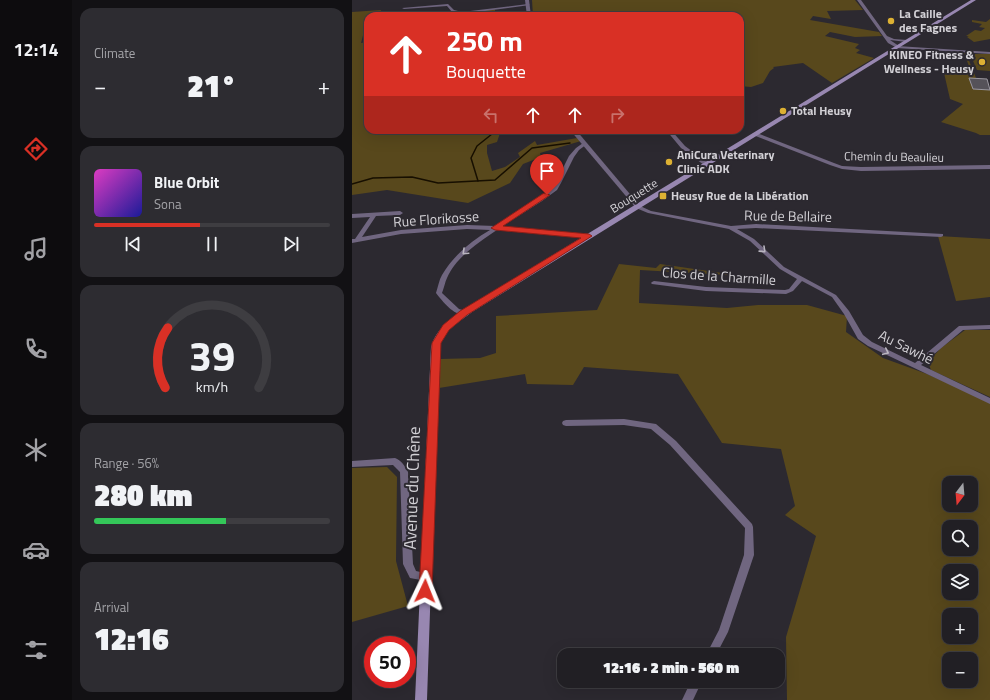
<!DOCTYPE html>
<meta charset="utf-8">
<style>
body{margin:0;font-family:"Titillium Web",sans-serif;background:#2d2c31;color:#f1f3f6;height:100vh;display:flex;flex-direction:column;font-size:15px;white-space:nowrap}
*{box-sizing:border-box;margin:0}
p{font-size:13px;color:#a2a2a6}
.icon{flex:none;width:22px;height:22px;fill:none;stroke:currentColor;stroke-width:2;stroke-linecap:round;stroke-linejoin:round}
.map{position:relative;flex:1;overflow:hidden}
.sheet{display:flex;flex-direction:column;gap:8px;padding:8px;background:#121114;width:280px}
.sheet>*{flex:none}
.top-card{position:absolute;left:12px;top:12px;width:380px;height:122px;border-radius:12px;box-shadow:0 4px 16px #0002,0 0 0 1px #3e3d41;background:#d93025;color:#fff;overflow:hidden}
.needle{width:26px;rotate:196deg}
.buttons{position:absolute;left:590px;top:476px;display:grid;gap:8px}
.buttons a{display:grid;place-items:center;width:36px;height:36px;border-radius:8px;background:#211f24;box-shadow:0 4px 16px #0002,0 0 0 1px #3e3d41;font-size:20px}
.speed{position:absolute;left:12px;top:636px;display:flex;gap:8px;font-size:20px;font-weight:700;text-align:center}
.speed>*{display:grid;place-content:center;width:52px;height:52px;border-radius:50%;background:#211f24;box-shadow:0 4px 16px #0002,0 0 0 1px #3e3d41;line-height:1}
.speed .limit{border:6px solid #d22;background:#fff;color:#111}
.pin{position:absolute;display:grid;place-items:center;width:34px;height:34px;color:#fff;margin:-41px -17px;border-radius:50% 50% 50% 0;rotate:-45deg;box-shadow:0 0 4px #0007}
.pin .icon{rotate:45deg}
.me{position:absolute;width:44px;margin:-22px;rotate:2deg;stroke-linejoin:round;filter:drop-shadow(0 0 3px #0008)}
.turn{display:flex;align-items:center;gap:14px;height:84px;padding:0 16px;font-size:18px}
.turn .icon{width:52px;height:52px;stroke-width:2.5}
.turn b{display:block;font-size:28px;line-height:34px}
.lanes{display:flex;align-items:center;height:38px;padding:0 16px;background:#0003;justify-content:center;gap:20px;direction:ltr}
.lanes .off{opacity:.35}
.big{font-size:30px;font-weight:800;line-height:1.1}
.sheet .widget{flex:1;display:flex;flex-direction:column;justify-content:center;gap:6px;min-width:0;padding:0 14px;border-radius:12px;background:#2d2c31}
.sheet .dial{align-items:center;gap:0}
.dial svg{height:104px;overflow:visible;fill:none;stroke:#3e3d41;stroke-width:7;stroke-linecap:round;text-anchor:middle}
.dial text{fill:#f1f3f6;stroke:none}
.song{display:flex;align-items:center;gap:12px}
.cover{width:48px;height:48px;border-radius:6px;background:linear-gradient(135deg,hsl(310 70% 55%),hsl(240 70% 35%))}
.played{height:4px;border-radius:2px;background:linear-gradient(90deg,#d93025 45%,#3e3d41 45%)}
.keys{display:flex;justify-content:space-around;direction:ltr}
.heat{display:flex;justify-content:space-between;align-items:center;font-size:22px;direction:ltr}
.charge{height:6px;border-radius:3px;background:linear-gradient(90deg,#34c759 56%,#3e3d41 0)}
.trip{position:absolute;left:205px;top:648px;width:228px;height:40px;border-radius:12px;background:#211f24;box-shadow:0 4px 16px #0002,0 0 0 1px #3e3d41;font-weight:800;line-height:40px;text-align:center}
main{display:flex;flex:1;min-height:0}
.tabs{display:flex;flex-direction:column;width:72px;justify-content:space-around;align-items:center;background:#0d0c0e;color:#a2a2a6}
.tabs .icon{width:28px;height:28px}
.tabs .active{color:#d93025}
.tabs b{font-size:18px;color:#f1f3f6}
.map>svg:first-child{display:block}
</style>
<main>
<nav class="tabs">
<b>12:14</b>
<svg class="icon active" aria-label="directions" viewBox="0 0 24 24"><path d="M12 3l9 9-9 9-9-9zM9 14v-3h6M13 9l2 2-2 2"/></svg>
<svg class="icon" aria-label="music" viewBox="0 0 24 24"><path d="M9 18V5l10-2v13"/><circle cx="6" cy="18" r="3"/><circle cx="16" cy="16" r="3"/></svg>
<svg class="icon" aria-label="phone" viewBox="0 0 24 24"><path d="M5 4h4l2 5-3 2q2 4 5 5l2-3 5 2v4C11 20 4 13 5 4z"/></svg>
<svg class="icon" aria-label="climate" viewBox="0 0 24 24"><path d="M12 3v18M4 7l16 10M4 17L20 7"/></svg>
<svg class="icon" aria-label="car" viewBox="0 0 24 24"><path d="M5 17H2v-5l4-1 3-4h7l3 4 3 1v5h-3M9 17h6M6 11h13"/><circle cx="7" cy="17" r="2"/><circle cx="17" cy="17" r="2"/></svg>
<svg class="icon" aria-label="filters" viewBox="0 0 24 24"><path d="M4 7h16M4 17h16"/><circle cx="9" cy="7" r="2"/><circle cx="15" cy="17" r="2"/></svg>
</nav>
<section class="sheet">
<div class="widget"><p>Climate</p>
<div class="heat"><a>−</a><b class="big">21°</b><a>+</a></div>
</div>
<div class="widget">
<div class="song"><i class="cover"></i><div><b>Blue Orbit</b><p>Sona</p></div></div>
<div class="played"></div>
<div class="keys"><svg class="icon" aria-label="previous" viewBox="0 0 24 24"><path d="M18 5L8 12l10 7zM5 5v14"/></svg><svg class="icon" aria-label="pause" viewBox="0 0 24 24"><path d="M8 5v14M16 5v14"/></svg><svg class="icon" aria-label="next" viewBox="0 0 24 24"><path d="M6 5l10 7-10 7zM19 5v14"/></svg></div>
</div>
<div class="widget dial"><svg viewBox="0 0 100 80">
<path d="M14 69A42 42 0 1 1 86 69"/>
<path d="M14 69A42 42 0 0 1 16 23" stroke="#d93025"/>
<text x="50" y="56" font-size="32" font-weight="700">39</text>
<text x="50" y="72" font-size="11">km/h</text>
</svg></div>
<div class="widget"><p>Range · 56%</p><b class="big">280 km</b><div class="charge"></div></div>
<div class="widget"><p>Arrival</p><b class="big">12:16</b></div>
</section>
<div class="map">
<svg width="638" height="700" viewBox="0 0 638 700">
<rect width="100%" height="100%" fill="#2c2930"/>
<g fill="#58481c" fill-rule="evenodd">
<polygon points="180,0 503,0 511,10 475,11 479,19 461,16 458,20 527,32 530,36 503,37 478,32 473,36 507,44 503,48 508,50 504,53 522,58 480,83 451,63 421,67 422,68 418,71 411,83 399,87 388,86 388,16 181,16"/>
<polygon points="143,9 143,16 96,16 97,15"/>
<polygon points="29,10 27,16 16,16 16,23 14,24 9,43 16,42 16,130 161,130 148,133 145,142 135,145 135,153 140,171 153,167 168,157 166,153 183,141 185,145 225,138 229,141 188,153 189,157 171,164 158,183 116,203 35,190 0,195 0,12"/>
<polygon points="638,19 638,39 622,42 615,37 617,36 614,36 623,30 629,31 633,28 627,27 630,24 620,22 620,20 634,22"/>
<polygon points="612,53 614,53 624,78 617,78 621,89 638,90 638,135 628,135 624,133 589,122 611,104 598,99 592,73 620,74"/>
<polygon points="618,54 638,54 638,71 625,70"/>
<polygon points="586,236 638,239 638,297 604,301"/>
<path d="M267,264L304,268L308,264L391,276L288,270L287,303L375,308L406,305H455L495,316L494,332L531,358L575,374L638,402V700H435L434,637L464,536L433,515L443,506L429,449L370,443L326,374L232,367L221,385L175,384L173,374L87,388L88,359L128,358L144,353V316L245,310ZM597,483H619V505H597ZM597,527H619V549H597ZM597,571H619V593H597ZM597,615H619V637H597ZM597,659H619V681H597Z"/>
<polygon points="613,330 638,330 638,397 579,370 576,362 589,348"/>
<polygon points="35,467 45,477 44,561 56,606 0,622 0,468"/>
</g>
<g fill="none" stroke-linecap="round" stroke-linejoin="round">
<g stroke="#170f00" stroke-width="1.5">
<polyline points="126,181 119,158 125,146 145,130"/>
<polyline points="0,184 21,178 60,177 86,183 143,180 180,148 218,143"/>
</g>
</g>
<polygon fill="#555259" stroke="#9b98a0" points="617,78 635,79 638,90 621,89"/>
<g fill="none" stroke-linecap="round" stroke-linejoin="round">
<g fill="#706680" fill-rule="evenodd">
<polygon points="96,4 102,10 110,12 176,4 178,5 110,14 100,12 95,6 52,9 50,8"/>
<polygon points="545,46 638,52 638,54 544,48 543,47"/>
<polygon points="314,130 319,130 333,146 356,163 356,165 352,165 329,148"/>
<polygon points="401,133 405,133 482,163 490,166 509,167 638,165 638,169 509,171 490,169 478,165 401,135"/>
<path d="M231,143L235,144L227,150L222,157L209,183L205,190L190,201L149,227L237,234L240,236L237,238L145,230C127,242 104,257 95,278C93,282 92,288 90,293L107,309L114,311L115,313L114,315C102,316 91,302 84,293C86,287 87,280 90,275C101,256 119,241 138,230L115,229L49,234L0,243V239H3L18,217L0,218V214L48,211L51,213L48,215L24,216L10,237L49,230L115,225L143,226L187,198L201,188L217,156L224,148Z"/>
<polygon points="286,205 299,211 379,226 404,224 591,234 591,236 589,237 404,228 385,229 402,239 432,267 484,295 497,311 511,335 520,342 563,363 607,326 638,325 638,329 611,330 569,365 638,398 638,404 516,346 506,339 492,314 480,297 450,281 441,291 434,294 354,291 300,284 299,283 300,282 302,281 354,287 433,290 437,289 445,279 428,269 398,241 377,229 296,213 284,208 284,206"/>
<polygon points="272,419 304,424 324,441 400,524 401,527 402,555 376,632 364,655 354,655 367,630 392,555 393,528 318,445 299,429 272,425 214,426 211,425 210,423 211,421 214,420"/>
<path d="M43,458C49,460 53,466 56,472L61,564L64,571L77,574L79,577L77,580L74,581L58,578L51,564L48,472L41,465L0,467V461Z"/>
<polygon points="339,681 350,681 341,700 330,700"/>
</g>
<g fill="#706680" fill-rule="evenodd">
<polygon points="173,0 177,0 179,16 175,16"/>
<polygon points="505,0 509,0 535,36 542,39 555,40 555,42 538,40 547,46 547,48 545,48 536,43"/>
<polygon points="218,130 224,130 288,206 288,208 284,208"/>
</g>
<path fill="#9887b1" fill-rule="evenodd" d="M619,0H624L120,312C106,323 92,330 87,347L75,700H63L79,347C85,327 99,320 114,308Z"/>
</g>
<defs><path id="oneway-chevron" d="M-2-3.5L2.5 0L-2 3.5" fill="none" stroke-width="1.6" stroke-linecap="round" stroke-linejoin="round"/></defs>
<g stroke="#bab6c0">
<use href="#oneway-chevron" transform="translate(411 250) rotate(44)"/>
<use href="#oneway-chevron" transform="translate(113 252) rotate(137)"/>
<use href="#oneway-chevron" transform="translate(534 352) rotate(25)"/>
</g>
<polygon fill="#d93025" stroke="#8d1f18" points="192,193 198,195 151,226 237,234 240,236 115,315 97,330 89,343 80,591 78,595 73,597 69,595 67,591 80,343 91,325 108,311 229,238 143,230 139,228"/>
<g fill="#ddb133" stroke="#2c2930" stroke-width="1.5">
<circle cx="539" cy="21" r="4"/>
<circle cx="630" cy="62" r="4"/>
<circle cx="431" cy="111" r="4"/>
<circle cx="317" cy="162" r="4"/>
<rect x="307" y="192" width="8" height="8" rx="2"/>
</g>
<g text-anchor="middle" stroke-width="4" stroke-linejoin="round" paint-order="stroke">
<g font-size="12" font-weight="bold" fill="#d3d1d6" stroke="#2c2930" text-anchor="start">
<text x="547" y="18">La Caille<tspan x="547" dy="14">des Fagnes</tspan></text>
<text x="622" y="59" text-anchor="end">KINEO Fitness &amp;<tspan x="622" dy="14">Wellness - Heusy</tspan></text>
<text x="439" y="115">Total Heusy</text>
<text x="325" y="159">AniCura Veterinary<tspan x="325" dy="14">Clinic ADK</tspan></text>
<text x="319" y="200">Heusy Rue de la Libération</text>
</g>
<g font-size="12" fill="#d3d1d6" stroke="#2c2930">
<text transform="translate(542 157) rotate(1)" y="4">Chemin du Beaulieu</text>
<text transform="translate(282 196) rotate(-32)" y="4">Bouquette</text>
</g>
<g font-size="14" fill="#d3d1d6" stroke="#2c2930">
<text transform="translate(436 216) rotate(1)" y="5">Rue de Bellaire</text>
<text transform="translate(84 219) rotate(-4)" y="5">Rue Florikosse</text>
<text transform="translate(367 276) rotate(4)" y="5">Clos de la Charmille</text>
<text transform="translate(554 347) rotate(26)" y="5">Au Sawhé</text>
</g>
<g font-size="17" fill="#d3d1d6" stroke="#2c2930">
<text transform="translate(60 488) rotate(-88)" y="6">Avenue du Chêne</text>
</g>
</g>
</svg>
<div class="buttons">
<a><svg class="needle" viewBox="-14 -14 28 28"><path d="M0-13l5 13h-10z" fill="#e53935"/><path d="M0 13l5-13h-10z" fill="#a2a2a6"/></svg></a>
<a><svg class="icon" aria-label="search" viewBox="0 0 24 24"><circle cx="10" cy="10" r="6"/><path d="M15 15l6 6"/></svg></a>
<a><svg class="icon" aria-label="layers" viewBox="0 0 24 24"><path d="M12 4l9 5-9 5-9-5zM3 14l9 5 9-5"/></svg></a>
<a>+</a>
<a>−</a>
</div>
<div class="speed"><div class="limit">50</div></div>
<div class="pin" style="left:195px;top:195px;background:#d93025"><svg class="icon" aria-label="arrive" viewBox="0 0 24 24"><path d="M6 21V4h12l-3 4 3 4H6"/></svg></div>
<svg class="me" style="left:73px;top:591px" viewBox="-20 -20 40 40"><path d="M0-17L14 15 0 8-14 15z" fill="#d93025" stroke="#fff" stroke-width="4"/></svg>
<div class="trip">12:16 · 2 min · 560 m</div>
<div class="top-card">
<div class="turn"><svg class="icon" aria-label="ahead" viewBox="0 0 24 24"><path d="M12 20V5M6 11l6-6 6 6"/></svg><div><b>250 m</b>Bouquette</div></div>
<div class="lanes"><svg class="icon off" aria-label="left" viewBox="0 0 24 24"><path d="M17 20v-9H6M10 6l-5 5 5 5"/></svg><svg class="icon" aria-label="ahead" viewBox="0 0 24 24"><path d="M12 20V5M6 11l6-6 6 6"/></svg><svg class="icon" aria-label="ahead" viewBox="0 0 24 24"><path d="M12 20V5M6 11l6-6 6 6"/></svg><svg class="icon off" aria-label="right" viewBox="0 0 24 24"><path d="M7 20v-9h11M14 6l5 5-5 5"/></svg></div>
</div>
</div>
</main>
